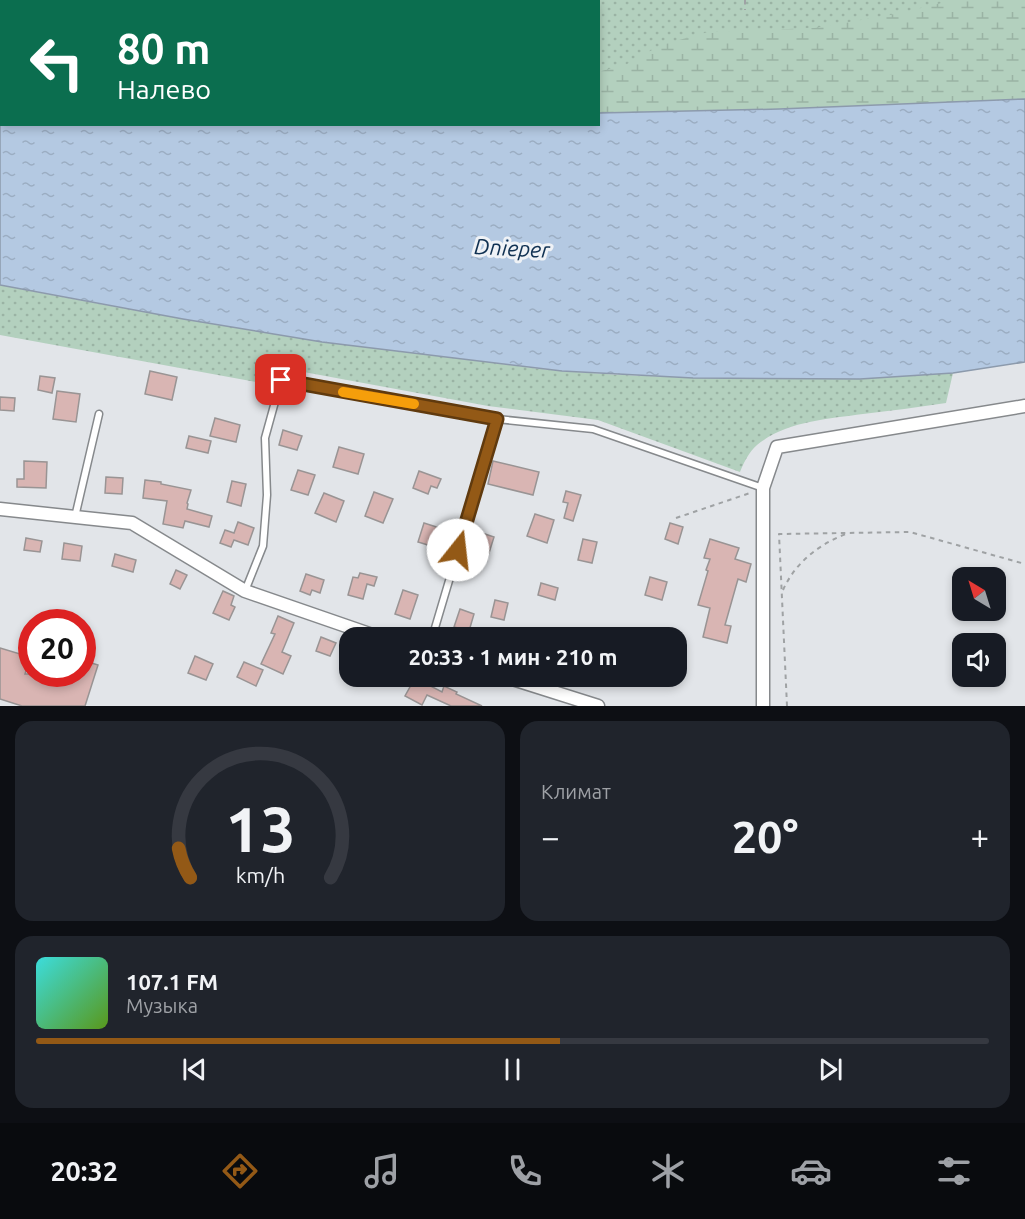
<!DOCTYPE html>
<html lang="ru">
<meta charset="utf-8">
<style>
body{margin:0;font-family:Ubuntu,sans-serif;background:#20242c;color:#f1f3f6;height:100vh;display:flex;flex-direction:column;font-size:22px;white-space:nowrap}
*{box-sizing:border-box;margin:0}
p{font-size:20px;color:#9ea1a6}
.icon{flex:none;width:33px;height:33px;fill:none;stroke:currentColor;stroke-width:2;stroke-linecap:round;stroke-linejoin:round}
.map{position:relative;height:706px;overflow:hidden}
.details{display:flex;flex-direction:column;gap:15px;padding:15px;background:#0d0f14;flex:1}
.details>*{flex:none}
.banner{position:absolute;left:0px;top:0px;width:600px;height:126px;box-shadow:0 3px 9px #0003;background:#0b6e4f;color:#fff;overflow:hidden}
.needle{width:39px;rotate:322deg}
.buttons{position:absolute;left:952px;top:567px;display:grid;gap:12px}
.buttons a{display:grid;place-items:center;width:54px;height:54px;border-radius:12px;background:#171b24;box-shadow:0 3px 9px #0003;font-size:30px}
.speed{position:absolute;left:18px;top:609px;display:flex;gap:12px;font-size:30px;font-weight:700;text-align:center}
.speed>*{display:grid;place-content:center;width:78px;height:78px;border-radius:50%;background:#171b24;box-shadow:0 3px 9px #0003;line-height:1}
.speed .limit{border:9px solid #d22;background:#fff;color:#111}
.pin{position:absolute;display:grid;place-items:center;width:51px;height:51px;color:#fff;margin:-26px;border-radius:12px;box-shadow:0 3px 9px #0006}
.me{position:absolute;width:66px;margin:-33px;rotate:16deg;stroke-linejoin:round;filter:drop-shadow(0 0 4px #0008)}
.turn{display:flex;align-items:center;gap:21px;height:126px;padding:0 18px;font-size:27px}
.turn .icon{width:78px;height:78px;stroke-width:2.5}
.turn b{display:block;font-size:42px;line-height:51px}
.big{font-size:45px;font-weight:700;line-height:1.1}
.details .widget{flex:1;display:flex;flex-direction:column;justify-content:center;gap:9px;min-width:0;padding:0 21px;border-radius:18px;background:#20242c}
.details .dial{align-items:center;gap:0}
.dial svg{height:156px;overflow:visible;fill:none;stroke:#363941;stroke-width:7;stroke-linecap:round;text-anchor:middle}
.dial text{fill:#f1f3f6;stroke:none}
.song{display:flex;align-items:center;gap:18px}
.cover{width:72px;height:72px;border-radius:9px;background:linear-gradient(135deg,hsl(180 70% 55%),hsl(90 70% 35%))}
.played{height:6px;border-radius:3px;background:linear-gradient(90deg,#935916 55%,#363941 55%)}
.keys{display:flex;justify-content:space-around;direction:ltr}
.heat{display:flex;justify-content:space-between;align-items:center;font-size:33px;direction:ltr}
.details .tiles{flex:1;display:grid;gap:15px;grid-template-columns:1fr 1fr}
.widget:last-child{grid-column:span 2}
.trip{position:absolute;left:339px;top:627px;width:348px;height:60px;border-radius:18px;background:#171b24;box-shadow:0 3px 9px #0003;font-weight:700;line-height:60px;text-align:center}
.menu{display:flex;height:96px;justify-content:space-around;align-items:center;background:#090b0e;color:#9ea1a6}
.menu .icon{width:42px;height:42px}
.menu .current{color:#935916}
.menu b{font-size:27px;color:#f1f3f6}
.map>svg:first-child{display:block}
</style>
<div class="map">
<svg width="1025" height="706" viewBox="0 0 1025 706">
<defs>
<pattern id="grass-dots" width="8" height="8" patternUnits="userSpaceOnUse" patternTransform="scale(1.5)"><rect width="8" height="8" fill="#b3d0be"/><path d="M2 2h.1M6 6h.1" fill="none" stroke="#9ab3a4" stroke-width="1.8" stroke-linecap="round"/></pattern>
<pattern id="wetland-marsh" width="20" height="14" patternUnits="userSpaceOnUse" patternTransform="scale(1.5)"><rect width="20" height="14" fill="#b3d0be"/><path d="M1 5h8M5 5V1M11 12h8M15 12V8" fill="none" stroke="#9ab3a4"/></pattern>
<pattern id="water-ripples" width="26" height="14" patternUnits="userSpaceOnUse" patternTransform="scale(1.5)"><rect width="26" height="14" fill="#b4c9e2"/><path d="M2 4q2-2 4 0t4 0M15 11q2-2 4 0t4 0" fill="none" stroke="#9badc2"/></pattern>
</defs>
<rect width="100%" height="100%" fill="#e2e5e9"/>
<g fill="url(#grass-dots)">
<polygon points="0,0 1025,0 1025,99 779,109 599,113 598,2 2,2 1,80"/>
<path d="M0,285C147,314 294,339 443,356C482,361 522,367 562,371C692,381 823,381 953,373L946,403C918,407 890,411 863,414C828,419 786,421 757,445C749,452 744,462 740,472L598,420L488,406L282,368L262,383L0,335Z"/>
</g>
<polygon fill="url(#wetland-marsh)" points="954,0 1025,0 1025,99 779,109 599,113 598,72 627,64 661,45 708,32 814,28 896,14"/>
<polygon fill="url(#water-ripples)" stroke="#8c9aac" stroke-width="1.5" points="0,79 2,124 598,124 599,113 779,109 1025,99 1025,362 953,373 860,379 693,378 562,371 322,342 183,319 0,285"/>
<g fill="#d9b5b3" stroke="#999494" stroke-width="1.5">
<polygon points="150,371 177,377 172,400 145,394"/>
<polygon points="40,376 55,378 52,393 38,390"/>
<polygon points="57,391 80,394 76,422 53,419"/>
<polygon points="0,397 15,398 14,411 0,410"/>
<polygon points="215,418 240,425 236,442 210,436"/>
<polygon points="283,430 302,436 297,450 279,445"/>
<polygon points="189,436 211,441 208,453 186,448"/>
<polygon points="339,447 364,454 358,474 333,467"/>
<polygon points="24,461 47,462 46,488 17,487 17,479 24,479"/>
<polygon points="493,461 539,472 533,495 488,484"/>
<polygon points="298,470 315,475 308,495 291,490"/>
<polygon points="419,471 441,479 437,488 431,486 428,494 413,488"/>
<polygon points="106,477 123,478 122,494 105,493"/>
<polygon points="145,480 161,482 161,484 191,490 187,503 188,504 187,509 212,516 209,527 185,521 183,528 163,524 167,501 143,498"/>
<polygon points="232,481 246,484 241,506 227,502"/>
<polygon points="566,491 581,495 573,521 564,518 568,503 563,502"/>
<polygon points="374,492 393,499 383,523 365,516"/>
<polygon points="324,493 344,501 336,522 315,513"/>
<polygon points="535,514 554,520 547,543 527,536"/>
<polygon points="238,522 254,528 248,545 234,540 231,547 220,543 225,530 234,533"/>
<polygon points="424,523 446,530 441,549 418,542"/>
<polygon points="670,523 683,527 678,544 665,539"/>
<polygon points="482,533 494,537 489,553 477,549"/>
<polygon points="26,538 42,541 40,552 24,550"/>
<polygon points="583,539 597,542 592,563 578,560"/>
<polygon points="710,539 739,548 735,559 751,564 746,582 738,579 725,625 731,626 727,643 703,637 710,608 698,605 708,571 706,570 710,559 704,558"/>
<polygon points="64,543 82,546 80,561 62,559"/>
<polygon points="115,554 136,560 133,572 112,566"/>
<polygon points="176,570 187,575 180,589 170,584"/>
<polygon points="360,573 377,577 374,586 367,584 363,599 348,595 353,577 358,578"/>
<polygon points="306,574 324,580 320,593 312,590 310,595 300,591"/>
<polygon points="650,577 667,582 662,600 645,595"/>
<polygon points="541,583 558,588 555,600 538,595"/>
<polygon points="403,590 418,595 410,619 395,614"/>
<polygon points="223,591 234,596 231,605 235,607 229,620 213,613"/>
<polygon points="495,600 508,603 504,620 491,617"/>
<polygon points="460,609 474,614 469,631 454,627"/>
<polygon points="278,616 294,623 282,652 291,656 283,674 261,664 275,634 271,633"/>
<polygon points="321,637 336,643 330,656 316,651"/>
<polygon points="0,648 30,657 25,674 82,674 82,660 98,665 85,706 22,706 0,699"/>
<polygon points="195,656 213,664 206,680 188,673"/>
<polygon points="244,662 263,670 256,686 237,677"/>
<polygon points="415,678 442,692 444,686 457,692 456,694 482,706 451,706 427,695 422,705 405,696"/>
</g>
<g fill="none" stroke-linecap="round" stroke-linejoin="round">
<g stroke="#86898c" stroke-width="9">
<g id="service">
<polyline points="497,419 593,429 763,488"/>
<polyline points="75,517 99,414"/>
<polyline points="245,591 263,546 267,495 265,438 281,380 497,419 432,638"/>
</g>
</g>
<g stroke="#86898c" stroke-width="15">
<g id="minor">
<polyline points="0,509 132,523 245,591 381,638"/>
<polyline points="503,676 598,706"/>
<polyline points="763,706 763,488 777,447 1025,406"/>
</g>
</g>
<g stroke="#9fa2a4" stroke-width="2" stroke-dasharray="4.5 4.5" stroke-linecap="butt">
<polyline points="745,0 745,10"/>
<polyline points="676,518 750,493"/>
<path d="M783,590C795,563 819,544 846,534"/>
<polyline points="787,706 779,534 910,532 1025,564"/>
</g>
<use href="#service" stroke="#fff" stroke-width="6"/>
<use href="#minor" stroke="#fff" stroke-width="12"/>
</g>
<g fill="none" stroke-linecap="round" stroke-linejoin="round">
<g stroke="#603a0e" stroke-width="15">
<polyline id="route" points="281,380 497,419 458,550"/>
</g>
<use href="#route" stroke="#935916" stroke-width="10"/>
<polyline stroke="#f59e0b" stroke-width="10" points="343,392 414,404"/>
</g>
<g text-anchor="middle" stroke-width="6" stroke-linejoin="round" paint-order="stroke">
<g font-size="22" font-style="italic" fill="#103152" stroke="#eff2f6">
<text transform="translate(512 248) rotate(3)" y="8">Dnieper</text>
</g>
</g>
</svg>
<div class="buttons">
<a><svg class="needle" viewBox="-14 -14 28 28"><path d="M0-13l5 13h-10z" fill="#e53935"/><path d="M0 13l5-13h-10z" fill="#9ea1a6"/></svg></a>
<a><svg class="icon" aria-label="sound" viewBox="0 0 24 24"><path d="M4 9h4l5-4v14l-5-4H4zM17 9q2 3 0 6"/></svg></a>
</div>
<div class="speed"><div class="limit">20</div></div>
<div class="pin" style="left:281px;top:380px;background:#d93025"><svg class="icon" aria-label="arrive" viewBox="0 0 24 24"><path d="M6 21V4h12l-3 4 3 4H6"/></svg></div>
<svg class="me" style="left:458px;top:550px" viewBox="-20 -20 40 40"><circle r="19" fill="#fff"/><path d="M0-13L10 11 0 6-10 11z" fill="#935916"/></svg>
<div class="trip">20:33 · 1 мин · 210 m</div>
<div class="banner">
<div class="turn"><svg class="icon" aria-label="left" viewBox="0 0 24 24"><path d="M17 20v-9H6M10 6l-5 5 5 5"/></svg><div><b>80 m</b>Налево</div></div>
</div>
</div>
<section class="details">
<div class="tiles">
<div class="widget dial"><svg viewBox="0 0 100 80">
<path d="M14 69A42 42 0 1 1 86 69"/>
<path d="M14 69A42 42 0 0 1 8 54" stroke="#935916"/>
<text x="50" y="56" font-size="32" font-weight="700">13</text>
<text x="50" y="72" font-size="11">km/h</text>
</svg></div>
<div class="widget"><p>Климат</p>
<div class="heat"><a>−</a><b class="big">20°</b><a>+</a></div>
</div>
<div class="widget">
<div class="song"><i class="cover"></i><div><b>107.1 FM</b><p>Музыка</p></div></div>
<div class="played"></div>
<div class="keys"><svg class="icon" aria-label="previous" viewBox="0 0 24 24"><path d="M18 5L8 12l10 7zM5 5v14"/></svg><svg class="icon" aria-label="pause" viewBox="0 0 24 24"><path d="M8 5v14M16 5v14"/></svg><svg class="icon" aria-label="next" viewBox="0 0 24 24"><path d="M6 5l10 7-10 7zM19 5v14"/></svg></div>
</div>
</div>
</section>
<nav class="menu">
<b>20:32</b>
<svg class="icon current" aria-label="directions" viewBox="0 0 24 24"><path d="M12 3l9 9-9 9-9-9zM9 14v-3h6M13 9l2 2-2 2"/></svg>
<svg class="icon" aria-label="music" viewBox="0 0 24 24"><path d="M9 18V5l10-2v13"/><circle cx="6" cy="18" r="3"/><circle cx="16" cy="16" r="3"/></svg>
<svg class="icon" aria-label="phone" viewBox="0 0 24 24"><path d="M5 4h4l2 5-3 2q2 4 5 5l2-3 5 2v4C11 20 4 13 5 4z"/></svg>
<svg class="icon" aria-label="climate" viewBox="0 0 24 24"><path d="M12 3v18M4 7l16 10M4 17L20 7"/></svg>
<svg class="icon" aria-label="car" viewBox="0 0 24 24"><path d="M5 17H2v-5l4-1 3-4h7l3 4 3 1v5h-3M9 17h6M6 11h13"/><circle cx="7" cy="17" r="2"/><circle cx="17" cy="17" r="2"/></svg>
<svg class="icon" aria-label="filters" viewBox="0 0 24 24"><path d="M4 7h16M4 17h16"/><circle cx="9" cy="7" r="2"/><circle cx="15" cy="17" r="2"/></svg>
</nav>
